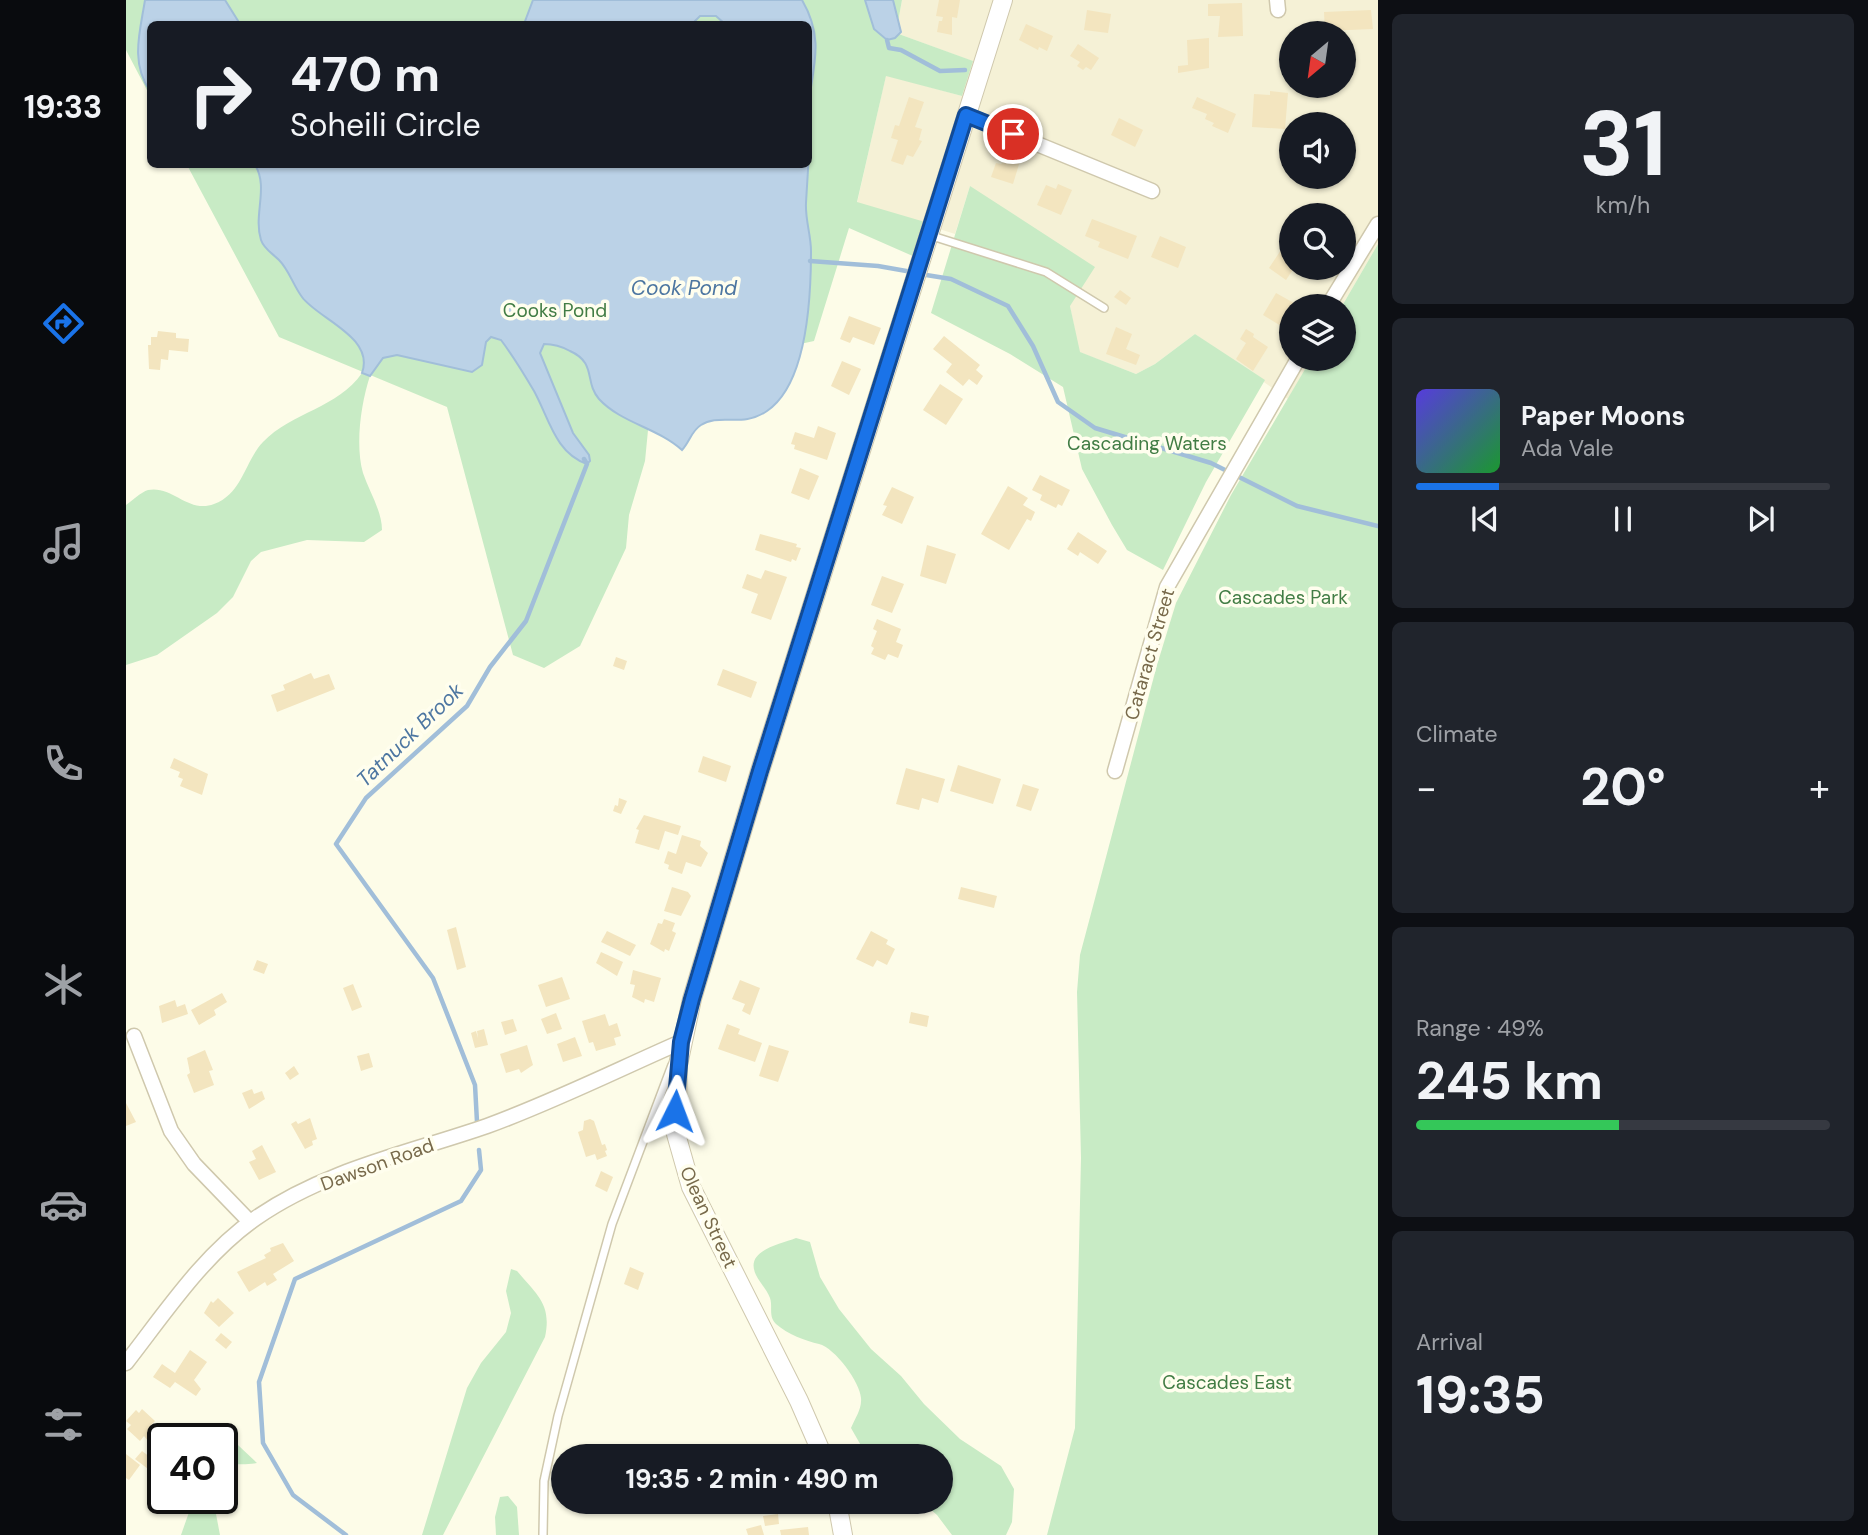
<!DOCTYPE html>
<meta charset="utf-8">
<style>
body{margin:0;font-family:"DM Sans",sans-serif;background:#20242c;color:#f1f3f6;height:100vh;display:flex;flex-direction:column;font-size:26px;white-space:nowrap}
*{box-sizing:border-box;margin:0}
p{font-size:23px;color:#9ea1a6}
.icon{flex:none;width:38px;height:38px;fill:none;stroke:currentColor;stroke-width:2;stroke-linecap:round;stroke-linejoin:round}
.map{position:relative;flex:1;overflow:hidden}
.sheet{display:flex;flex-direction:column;gap:14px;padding:14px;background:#0d0f14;width:490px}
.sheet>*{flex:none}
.guide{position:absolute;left:21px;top:21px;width:665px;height:147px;border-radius:10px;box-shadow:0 2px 5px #0004;background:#171b24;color:#f1f3f6;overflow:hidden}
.needle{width:46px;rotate:209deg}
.controls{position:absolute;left:1153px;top:21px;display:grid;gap:14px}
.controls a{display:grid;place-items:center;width:77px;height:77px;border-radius:50%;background:#171b24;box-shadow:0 2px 5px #0004;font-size:35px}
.speed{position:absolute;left:21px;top:1423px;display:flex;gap:14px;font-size:35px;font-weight:700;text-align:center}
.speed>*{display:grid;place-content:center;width:91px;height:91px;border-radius:50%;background:#171b24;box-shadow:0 2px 5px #0004;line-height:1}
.speed .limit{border:4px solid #111;border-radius:10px;background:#fff;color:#111}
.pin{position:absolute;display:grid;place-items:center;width:60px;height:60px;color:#fff;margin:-30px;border:4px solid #fff;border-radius:50%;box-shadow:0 2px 7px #0007}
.me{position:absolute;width:77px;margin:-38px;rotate:3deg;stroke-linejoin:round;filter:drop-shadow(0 0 5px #0008)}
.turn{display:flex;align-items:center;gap:24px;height:147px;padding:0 28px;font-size:32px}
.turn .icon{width:91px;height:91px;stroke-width:2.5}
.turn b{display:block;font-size:49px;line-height:60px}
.big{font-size:52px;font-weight:700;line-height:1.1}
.sheet .tile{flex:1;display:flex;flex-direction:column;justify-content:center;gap:10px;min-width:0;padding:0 24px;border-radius:10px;background:#20242c}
.sheet .dial{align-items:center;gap:0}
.dial b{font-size:91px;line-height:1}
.song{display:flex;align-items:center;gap:21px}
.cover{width:84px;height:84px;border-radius:10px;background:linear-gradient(135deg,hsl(250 70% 55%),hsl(130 70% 35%))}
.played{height:7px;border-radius:4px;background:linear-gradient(90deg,#1a73e8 20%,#363941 20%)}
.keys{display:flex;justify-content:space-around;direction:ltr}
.heat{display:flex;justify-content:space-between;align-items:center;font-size:38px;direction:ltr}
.charge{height:10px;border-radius:5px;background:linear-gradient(90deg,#34c759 49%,#363941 0)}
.trip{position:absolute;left:425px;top:1444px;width:402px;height:70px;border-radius:35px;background:#171b24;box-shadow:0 2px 5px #0004;font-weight:700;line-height:70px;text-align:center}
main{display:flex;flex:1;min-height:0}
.tab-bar{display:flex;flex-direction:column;width:126px;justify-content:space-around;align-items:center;background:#090b0e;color:#9ea1a6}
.tab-bar .icon{width:49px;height:49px}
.tab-bar .on{color:#1a73e8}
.tab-bar b{font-size:32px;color:#f1f3f6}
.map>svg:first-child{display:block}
</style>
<main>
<nav class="tab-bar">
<b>19:33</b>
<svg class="icon on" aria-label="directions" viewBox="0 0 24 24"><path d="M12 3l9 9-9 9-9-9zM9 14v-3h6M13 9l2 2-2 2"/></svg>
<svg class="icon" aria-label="music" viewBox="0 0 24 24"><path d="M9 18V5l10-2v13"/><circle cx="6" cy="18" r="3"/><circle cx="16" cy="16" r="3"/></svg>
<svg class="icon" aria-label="phone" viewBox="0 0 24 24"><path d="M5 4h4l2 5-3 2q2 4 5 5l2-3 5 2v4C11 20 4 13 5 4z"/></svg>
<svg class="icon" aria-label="climate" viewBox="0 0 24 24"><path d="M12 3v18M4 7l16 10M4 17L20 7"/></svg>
<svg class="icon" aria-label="car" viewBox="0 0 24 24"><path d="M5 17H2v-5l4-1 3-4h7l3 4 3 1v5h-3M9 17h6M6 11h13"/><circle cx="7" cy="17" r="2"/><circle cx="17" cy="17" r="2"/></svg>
<svg class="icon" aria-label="filters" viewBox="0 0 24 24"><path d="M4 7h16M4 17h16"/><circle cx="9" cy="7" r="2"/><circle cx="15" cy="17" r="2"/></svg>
</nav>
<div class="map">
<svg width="1252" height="1535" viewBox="0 0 1252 1535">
<rect width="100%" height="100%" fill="#fdfce8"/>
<path fill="#f5f1d6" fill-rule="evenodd" d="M776,0H1252V244L1216,306H1166V359H1185L1162,399L1069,334L1029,364L1010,374L953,352L944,306L844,186L829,234L731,203L760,75L836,96L846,61L770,33ZM1166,33H1218V86H1166ZM1166,124H1218V177H1166ZM1166,215H1218V268H1166Z"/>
<g fill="#c8ebc5">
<polygon points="0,0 776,0 770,33 847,61 836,96 760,76 731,202 799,222 789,257 723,228 688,341 604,359 523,420 519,461 503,515 500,548 454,646 418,668 387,655 321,407 153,337 61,165 682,164 682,24 24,24 24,96 0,50"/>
<polygon points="844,186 969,267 944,306 954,352 1010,374 1029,364 1069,334 1139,380 1080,482 1037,570 1001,550 986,525 956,469 937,387 884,354 805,313"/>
<polygon points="1252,244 1252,1535 921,1535 949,1428 955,1158 951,992 954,955 1031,665 1050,603 1105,495 1185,359 1218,359 1216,306"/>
<path d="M236,373L244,376C235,403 229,445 237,473C243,491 256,511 256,530L238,542L181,540L135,552L125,561L107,597L91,613L31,655L0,665V505C6,501 15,492 22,490C46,485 63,514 88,504C117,493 118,462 137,442C166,412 212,408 236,373Z"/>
<path d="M670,1238L684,1242L694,1277L713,1309L745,1349L775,1376L798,1404L834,1439L875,1466L888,1489L886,1522L880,1535H826L811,1515L796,1502H816V1456H741L725,1428C729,1418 736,1409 735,1398C734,1382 709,1348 693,1344C680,1341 661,1334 650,1324C642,1316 647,1307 644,1298C641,1290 634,1283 630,1275C618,1250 653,1245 670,1238Z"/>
<path d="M385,1269L391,1271C411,1295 426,1304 419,1337L317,1535H296L341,1388L355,1363L380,1332L385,1313L380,1291Z"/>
<path d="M96,1430L131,1463C107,1467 107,1456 96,1487V1438H89Z"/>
<polygon points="382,1496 391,1507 393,1535 370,1535 369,1517 374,1497"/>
<polygon points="68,1498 94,1498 90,1514 94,1535 55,1535"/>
</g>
<g fill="#bbd2e7" stroke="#a1bed9" stroke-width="2">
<path d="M19,0H99L114,24H24V91C4,62 14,32 19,0Z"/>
<path d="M407,0H676C697,36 689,61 683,99L682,24H599L590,16H574L566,24H398Z"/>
<polygon points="739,0 767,0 775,32 769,38 761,40 748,29"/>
<path d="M683,101C685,138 682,167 680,203C679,219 685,235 685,251C685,297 682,383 641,411C617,428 593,413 575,425C566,430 563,443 556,450C532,428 495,423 473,399C458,382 471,363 444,351C435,346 427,344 418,344L414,353L447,433L463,455L464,461L461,464C429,453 423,418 408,391C398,374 387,356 375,340L365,337L360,342L356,365L346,372L271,355L257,358L244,376L236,373C249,337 192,319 176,297C167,285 163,270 153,260C146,253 138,249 135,240C127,215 143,187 129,165L682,164Z"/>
</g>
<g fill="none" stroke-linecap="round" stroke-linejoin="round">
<g stroke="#a1bed9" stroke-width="4.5">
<polyline points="761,40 763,48 775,50 814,71 839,70"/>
<polyline points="684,261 752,266 786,272"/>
<polyline points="794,274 825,279 882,306 907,346 932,402 969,428 1085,463 1171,506 1252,526"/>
<polyline points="351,1122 349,1085 307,978 210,844 240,798 341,706 364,667 400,621 461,464 458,459"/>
<polyline points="220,1535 167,1495 137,1443 133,1382 169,1279 335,1201 355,1170 353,1150"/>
</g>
</g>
<g fill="#f3e5bf">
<polygon points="813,0 834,0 831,18 826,17 826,35 811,32 813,21 816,21 817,17 810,16"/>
<polygon points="1116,3 1117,36 1092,37 1094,16 1082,16 1082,4"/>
<polygon points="961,10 985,14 982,33 958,30"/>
<polygon points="1245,10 1247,29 1199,31 1198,12"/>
<polygon points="900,24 927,36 921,51 913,47 912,50 893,40"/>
<polygon points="1083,38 1083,68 1052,73 1052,66 1062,65 1061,40"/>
<polygon points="952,44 973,58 965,70 960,67 957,70 951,66 954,62 944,56"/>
<polygon points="1144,91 1162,93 1159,129 1126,127 1128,94 1144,95"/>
<polygon points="783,97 798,102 789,127 796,129 793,140 796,141 787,157 781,155 777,165 765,161 772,140 765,138 769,125 773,126"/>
<polygon points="1071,97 1110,114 1102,133 1086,126 1088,123 1079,119 1081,114 1066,108"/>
<polygon points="993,118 1017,130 1009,147 985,135"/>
<polygon points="882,157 894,161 887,184 865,177 870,163 875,164"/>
<polygon points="932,184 946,190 935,215 911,205 920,185 930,189"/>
<polygon points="966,219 1011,236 1002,259 972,247 974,242 959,236"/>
<polygon points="1034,236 1060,247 1052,268 1025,257"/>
<polygon points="1159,244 1166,248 1166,268 1168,268 1160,280 1143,268"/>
<polygon points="994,290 1005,298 1000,305 988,297"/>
<polygon points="1150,293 1168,303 1155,326 1137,315"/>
<polygon points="723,316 755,328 748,345 727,337 724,343 714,339"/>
<polygon points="990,327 1006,334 1000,349 1014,355 1010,365 980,354"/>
<polygon points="1120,329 1128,334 1127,337 1142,347 1127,371 1110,359 1120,343 1114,339"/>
<polygon points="32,331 50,333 50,338 63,339 62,352 43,350 42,360 35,359 34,370 23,369 22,345 25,345 25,337 31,337"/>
<polygon points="818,336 854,365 850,370 857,376 851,385 843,379 837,386 820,372 826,364 807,349"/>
<polygon points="716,361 735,369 723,395 705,386"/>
<polygon points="814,384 837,399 820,425 797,410"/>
<polygon points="692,426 710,433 701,460 668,449 669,445 665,444 669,432 688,438"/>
<polygon points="674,468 693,476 683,500 665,493"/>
<polygon points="914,475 944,490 936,506 932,504 930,508 914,500 916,495 906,490"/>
<polygon points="882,486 902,498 897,505 909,512 905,521 901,519 883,550 855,534"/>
<polygon points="766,487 788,497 776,524 756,515 761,506 757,505"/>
<polygon points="952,532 981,551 972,564 954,552 952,556 941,549"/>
<polygon points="634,534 671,544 670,547 675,548 670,561 666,559 665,562 629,550"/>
<polygon points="801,545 830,554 820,584 794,576"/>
<polygon points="639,570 661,577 645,620 625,613 632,594 616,588 621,574 635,579"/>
<polygon points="756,576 778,584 766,613 745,605"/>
<polygon points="751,619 775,629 770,642 777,645 772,658 762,654 759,660 745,654 748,648 745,646 751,631 747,629"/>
<polygon points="490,657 501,661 498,670 487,666"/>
<polygon points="597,669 631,682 625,698 591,685"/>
<polygon points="185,673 188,679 203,674 209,689 151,712 145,695 159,690 157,685"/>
<polygon points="577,756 605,766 600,782 572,772"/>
<polygon points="48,758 82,774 76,795 54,786 57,779 52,777 54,772 44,768"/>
<polygon points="832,765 875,779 867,804 824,791"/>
<polygon points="780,768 819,779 812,803 796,798 793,810 770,804"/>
<polygon points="897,784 913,789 905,811 890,806"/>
<polygon points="493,798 501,801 495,814 487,811 489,805 492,806"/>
<polygon points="518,815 555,826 552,835 539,831 533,850 509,843 513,830 510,829"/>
<polygon points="556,835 575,841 574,846 582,853 575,867 560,862 556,874 542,869 543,865 538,863 542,851 550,854"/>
<polygon points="546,887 562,892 565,896 555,916 538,911"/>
<polygon points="835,887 871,896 868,908 832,899"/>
<polygon points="538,919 549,923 546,931 550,933 543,951 539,949 538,952 524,944 532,923 536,924"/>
<polygon points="330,927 340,967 331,970 321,930"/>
<polygon points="481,931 510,945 504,956 475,942"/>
<polygon points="745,931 762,940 760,944 769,949 761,965 751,960 747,967 730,959"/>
<polygon points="475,952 497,962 491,976 470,963"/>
<polygon points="131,960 142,964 138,974 127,970"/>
<polygon points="507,970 535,978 528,1002 519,999 518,1003 506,997 509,985 504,984"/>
<polygon points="436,977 444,999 420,1007 412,985"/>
<polygon points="614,980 634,988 624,1015 616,1011 619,1004 606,999"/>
<polygon points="227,984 236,1007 226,1011 217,988"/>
<polygon points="96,993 101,1002 88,1010 90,1015 73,1025 65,1010"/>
<polygon points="49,1000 51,1007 59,1004 62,1014 36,1023 33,1006"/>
<polygon points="785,1012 803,1016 801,1027 783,1023"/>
<polygon points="430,1013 436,1029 421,1034 415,1019"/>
<polygon points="479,1014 483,1026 491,1023 495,1036 488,1038 490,1045 470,1051 467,1042 463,1043 456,1021"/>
<polygon points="387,1019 391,1031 379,1035 375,1022"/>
<polygon points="601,1024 614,1029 612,1034 636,1043 629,1062 592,1049"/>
<polygon points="358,1029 362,1045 349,1048 345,1033 350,1031 352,1038 351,1031"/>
<polygon points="449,1037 456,1056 437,1062 431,1044"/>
<polygon points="401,1045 407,1065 395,1073 393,1069 380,1073 374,1054"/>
<polygon points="643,1045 663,1051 652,1082 633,1076"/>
<polygon points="79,1050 87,1070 83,1071 88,1085 68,1093 61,1075 64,1073 61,1058"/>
<polygon points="243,1053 247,1067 235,1071 231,1056"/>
<polygon points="168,1066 173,1074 164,1080 159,1073"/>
<polygon points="126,1089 128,1094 136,1091 139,1099 123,1109 116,1093"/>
<polygon points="0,1103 10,1122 0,1126"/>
<polygon points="184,1118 191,1139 186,1141 187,1145 179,1149 165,1124 170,1121 172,1124"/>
<polygon points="464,1119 468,1121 476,1145 479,1144 481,1150 479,1151 481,1156 471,1160 469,1154 460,1157 452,1132 457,1130 458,1121"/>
<polygon points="136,1145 150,1172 133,1180 123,1162 130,1159 126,1151"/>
<polygon points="475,1171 487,1177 481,1192 469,1186"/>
<polygon points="157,1243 168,1261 147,1274 151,1280 141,1286 139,1282 123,1292 111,1272 140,1258 138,1255 145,1251 144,1248"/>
<polygon points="504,1267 518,1273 512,1290 498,1284"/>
<polygon points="92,1298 108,1313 93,1327 78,1313 85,1301 87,1303"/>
<polygon points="95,1333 106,1342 100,1349 89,1340"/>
<polygon points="64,1350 81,1362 68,1380 75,1389 70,1396 49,1382 44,1388 27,1377 36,1364 49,1373"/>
<polygon points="16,1409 29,1421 24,1426 27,1429 24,1432 35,1442 37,1440 37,1458 18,1436 14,1441 1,1429 5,1425 0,1421 10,1410 13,1413"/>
<polygon points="16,1451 32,1463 26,1472 9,1459"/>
<polygon points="0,1454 14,1465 3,1480 0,1478"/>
<polygon points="647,1502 673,1502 674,1507 648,1510"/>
<polygon points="652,1514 653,1524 639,1526 637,1516"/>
<polygon points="635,1525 638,1535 622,1535 620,1529"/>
<polygon points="682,1527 683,1535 655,1535 654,1530"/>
</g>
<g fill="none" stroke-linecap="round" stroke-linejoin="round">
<g stroke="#cfc8ad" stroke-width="10">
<g id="service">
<polyline points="803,235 920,272 978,308"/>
<polyline points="417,1535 418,1481 432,1416 486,1224 546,1065"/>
</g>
</g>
<g stroke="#cfc8ad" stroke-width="17">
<g id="minor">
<polyline points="1151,0 1152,10"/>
<polyline points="840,115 1026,191"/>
<polyline points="1202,306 1252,224"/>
<polyline points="989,771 1041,587 1172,359"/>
<polyline points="8,1036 45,1131 68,1164 124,1222"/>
<path d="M0,1363C39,1313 77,1255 130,1218C199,1170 283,1153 361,1126C427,1102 491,1070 555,1042"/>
</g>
</g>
<g stroke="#cfc8ad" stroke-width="20">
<g id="tertiary">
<polyline points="697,1456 673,1401 565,1187 550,1134 552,1065 566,999 634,771 877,0"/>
<polyline points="711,1502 717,1535"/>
</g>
</g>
<use href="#service" stroke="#fff" stroke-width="7"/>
<use href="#minor" stroke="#fff" stroke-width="14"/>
<use href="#tertiary" stroke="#fff" stroke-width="18"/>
</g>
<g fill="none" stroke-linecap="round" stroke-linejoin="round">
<g stroke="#114b97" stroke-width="18">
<polyline id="route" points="549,1111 555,1042 566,999 634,771 840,115 887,134"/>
</g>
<use href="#route" stroke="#1a73e8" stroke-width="12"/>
</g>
<g text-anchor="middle" stroke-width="7" stroke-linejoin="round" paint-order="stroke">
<g font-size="19" fill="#427d45" stroke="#fffeee">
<text x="429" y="317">Cooks Pond</text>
<text x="1021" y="450">Cascading Waters</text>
<text x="1157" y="604">Cascades Park</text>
<text x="1101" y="1389">Cascades East</text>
</g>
<g font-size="19" fill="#786a4b" stroke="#fffeee">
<text transform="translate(1023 654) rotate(-74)" y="7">Cataract Street</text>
<text transform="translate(251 1164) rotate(-20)" y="7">Dawson Road</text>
<text transform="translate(583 1217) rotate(65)" y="7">Olean Street</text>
</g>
<g font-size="21" font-style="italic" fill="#4d76a1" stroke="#fffeee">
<text x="558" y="295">Cook Pond</text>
<text transform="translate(284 735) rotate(-44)" y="7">Tatnuck Brook</text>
</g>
</g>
</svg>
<div class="controls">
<a><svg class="needle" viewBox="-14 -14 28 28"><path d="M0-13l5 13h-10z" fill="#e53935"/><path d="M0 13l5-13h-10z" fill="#9ea1a6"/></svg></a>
<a><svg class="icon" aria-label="sound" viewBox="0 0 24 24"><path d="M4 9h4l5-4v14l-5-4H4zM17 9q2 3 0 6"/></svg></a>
<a><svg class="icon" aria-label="search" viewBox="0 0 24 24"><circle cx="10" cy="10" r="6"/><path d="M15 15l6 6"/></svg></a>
<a><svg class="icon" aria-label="layers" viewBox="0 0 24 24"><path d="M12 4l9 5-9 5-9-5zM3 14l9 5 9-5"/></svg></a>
</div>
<div class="speed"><div class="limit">40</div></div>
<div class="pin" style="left:887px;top:134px;background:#d93025"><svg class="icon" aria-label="arrive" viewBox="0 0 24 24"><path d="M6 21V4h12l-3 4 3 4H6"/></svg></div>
<svg class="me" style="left:549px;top:1111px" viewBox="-20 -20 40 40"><path d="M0-17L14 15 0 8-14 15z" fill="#1a73e8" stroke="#fff" stroke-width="4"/></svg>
<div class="trip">19:35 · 2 min · 490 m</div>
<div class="guide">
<div class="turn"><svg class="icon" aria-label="right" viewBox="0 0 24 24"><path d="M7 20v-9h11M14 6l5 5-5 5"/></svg><div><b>470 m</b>Soheili Circle</div></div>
</div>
</div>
<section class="sheet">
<div class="tile dial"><b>31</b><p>km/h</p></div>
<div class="tile">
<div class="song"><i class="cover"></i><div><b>Paper Moons</b><p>Ada Vale</p></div></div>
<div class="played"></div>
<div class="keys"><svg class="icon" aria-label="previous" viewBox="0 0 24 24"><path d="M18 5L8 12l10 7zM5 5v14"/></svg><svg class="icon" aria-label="pause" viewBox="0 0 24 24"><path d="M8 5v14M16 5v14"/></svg><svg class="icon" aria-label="next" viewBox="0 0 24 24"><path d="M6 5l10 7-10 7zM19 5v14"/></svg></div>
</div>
<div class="tile"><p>Climate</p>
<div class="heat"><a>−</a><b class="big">20°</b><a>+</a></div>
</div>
<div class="tile"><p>Range · 49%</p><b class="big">245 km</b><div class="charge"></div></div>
<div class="tile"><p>Arrival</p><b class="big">19:35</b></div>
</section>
</main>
